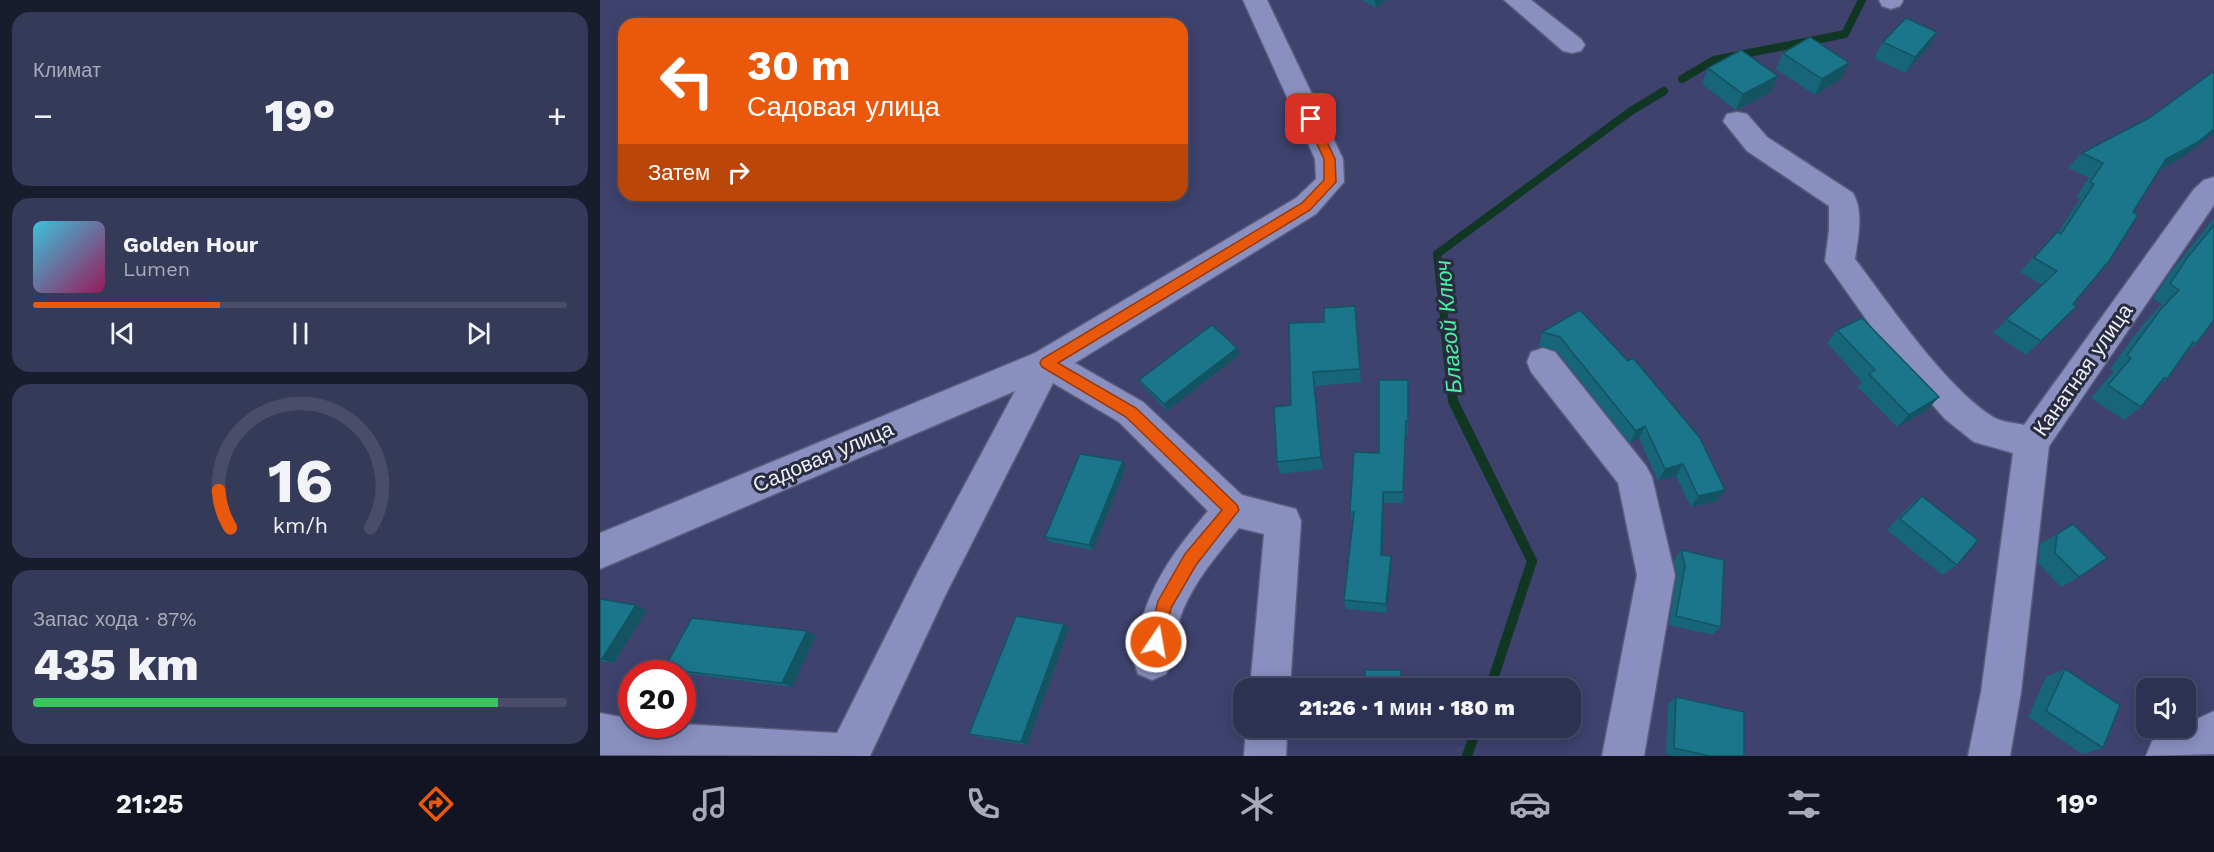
<!DOCTYPE html>
<html lang="ru">
<meta charset="utf-8">
<style>
body{margin:0;font-family:"Work Sans",sans-serif;background:#363a59;color:#f1f3f6;height:100vh;display:flex;flex-direction:column;font-size:22px;white-space:nowrap}
*{box-sizing:border-box;margin:0}
p{font-size:20px;color:#a7aab8}
.icon{flex:none;width:33px;height:33px;fill:none;stroke:currentColor;stroke-width:2;stroke-linecap:round;stroke-linejoin:round}
.map{position:relative;flex:1;overflow:hidden}
.sheet{display:flex;flex-direction:column;gap:12px;padding:12px;background:#191c2d;width:600px}
.sheet>*{flex:none}
.top-card{position:absolute;left:18px;top:18px;width:570px;height:183px;border-radius:18px;box-shadow:0 3px 15px #0003,0 0 0 2px #494d69;background:#ea580c;color:#fff;overflow:hidden}
.buttons{position:absolute;left:1536px;top:678px;display:grid;gap:12px}
.buttons a{display:grid;place-items:center;width:60px;height:60px;border-radius:12px;background:#2e3252;box-shadow:0 3px 15px #0003,0 0 0 2px #494d69;font-size:30px}
.speed{position:absolute;left:18px;top:660px;display:flex;gap:12px;font-size:30px;font-weight:700;text-align:center}
.speed>*{display:grid;place-content:center;width:78px;height:78px;border-radius:50%;background:#2e3252;box-shadow:0 3px 15px #0003,0 0 0 2px #494d69;line-height:1}
.speed .limit{border:9px solid #d22;background:#fff;color:#111}
.pin{position:absolute;display:grid;place-items:center;width:51px;height:51px;color:#fff;margin:-26px;border-radius:12px;box-shadow:0 3px 9px #0006}
.me{position:absolute;width:66px;margin:-33px;rotate:12deg;stroke-linejoin:round;filter:drop-shadow(0 0 4px #0008)}
.turn{display:flex;align-items:center;gap:21px;height:126px;padding:0 30px;font-size:27px}
.turn .icon{width:78px;height:78px;stroke-width:2.5}
.turn b{display:block;font-size:42px;line-height:51px}
.then{display:flex;align-items:center;height:57px;padding:0 30px;background:#0003;gap:12px;font-size:22px}
.big{font-size:45px;font-weight:800;line-height:1.1}
.sheet .tile{flex:1;display:flex;flex-direction:column;justify-content:center;gap:9px;min-width:0;padding:0 21px;border-radius:18px;background:#363a59}
.sheet .dial{align-items:center;gap:0}
.dial svg{height:156px;overflow:visible;fill:none;stroke:#494d69;stroke-width:7;stroke-linecap:round;text-anchor:middle}
.dial text{fill:#f1f3f6;stroke:none}
.song{display:flex;align-items:center;gap:18px}
.cover{width:72px;height:72px;border-radius:9px;background:linear-gradient(135deg,hsl(190 70% 55%),hsl(330 70% 35%))}
.played{height:6px;border-radius:3px;background:linear-gradient(90deg,#ea580c 35%,#494d69 35%)}
.keys{display:flex;justify-content:space-around;direction:ltr}
.heat{display:flex;justify-content:space-between;align-items:center;font-size:33px;direction:ltr}
.charge{height:9px;border-radius:4px;background:linear-gradient(90deg,#34c759 87%,#494d69 0)}
.trip{position:absolute;left:633px;top:678px;width:348px;height:60px;border-radius:18px;background:#2e3252;box-shadow:0 3px 15px #0003,0 0 0 2px #494d69;font-weight:800;line-height:60px;text-align:center}
.tabs{display:flex;height:96px;justify-content:space-around;align-items:center;background:#121421;color:#a7aab8}
.tabs .icon{width:42px;height:42px}
.tabs .active{color:#ea580c}
.tabs b{font-size:27px;color:#f1f3f6}
main{display:flex;flex:1;min-height:0}
.map>svg:first-child{display:block}
</style>
<main>
<section class="sheet">
<div class="tile"><p>Климат</p>
<div class="heat"><a>−</a><b class="big">19°</b><a>+</a></div>
</div>
<div class="tile">
<div class="song"><i class="cover"></i><div><b>Golden Hour</b><p>Lumen</p></div></div>
<div class="played"></div>
<div class="keys"><svg class="icon" aria-label="previous" viewBox="0 0 24 24"><path d="M18 5L8 12l10 7zM5 5v14"/></svg><svg class="icon" aria-label="pause" viewBox="0 0 24 24"><path d="M8 5v14M16 5v14"/></svg><svg class="icon" aria-label="next" viewBox="0 0 24 24"><path d="M6 5l10 7-10 7zM19 5v14"/></svg></div>
</div>
<div class="tile dial"><svg viewBox="0 0 100 80">
<path d="M14 69A42 42 0 1 1 86 69"/>
<path d="M14 69A42 42 0 0 1 8 50" stroke="#ea580c"/>
<text x="50" y="56" font-size="32" font-weight="700">16</text>
<text x="50" y="72" font-size="11">km/h</text>
</svg></div>
<div class="tile"><p>Запас хода · 87%</p><b class="big">435 km</b><div class="charge"></div></div>
</section>
<div class="map">
<svg width="1614" height="756" viewBox="0 0 1614 756">
<rect width="100%" height="100%" fill="#3e426d"/>
<g fill="none" stroke-linecap="round" stroke-linejoin="round">
<g stroke="#0f3724" stroke-width="8">
<polyline points="1082,79 1114,60 1245,34 1262,0"/>
<polyline points="845,327 837,254 1031,111 1064,91"/>
</g>
<g stroke="#0f3724" stroke-width="10">
<polyline points="845,326 853,401 932,561 890,688"/>
<polyline points="867,756 877,728"/>
</g>
<g stroke="#5a5c7c" stroke-width="3">
<g id="minor">
<path d="M643,0H667L743,159L744,182L716,214L475,363L543,402L642,495L696,509L701,521L690,688H650L664,534L639,528C618,554 596,579 583,610C574,630 575,653 566,674L552,680L538,674C531,657 534,651 538,634C550,583 575,550 608,511L519,422L453,383L345,596L270,756L0,755V713L32,719V724H82L237,733L319,570L415,391L0,569V533L435,353L696,198L716,179L715,159Z"/>
<polygon points="904,0 931,0 981,39 985,45 981,51 972,53 963,51"/>
<polygon points="1279,0 1303,0 1303,1 1300,6 1291,9 1282,6"/>
<path d="M1137,112L1147,114L1167,137L1253,193C1264,212 1258,238 1255,259C1291,306 1344,386 1393,417C1401,422 1415,423 1424,425L1594,189L1604,180L1614,177V205L1449,446L1421,692L1410,756H1368L1381,692L1413,453L1374,442L1345,419L1302,370L1225,261L1229,230V206L1147,151L1123,121L1127,114Z"/>
<polygon points="943,348 955,352 1046,466 1052,477 1075,575 1044,756 1002,756 1037,575 1018,483 931,372 927,362 931,352"/>
<polygon points="1614,711 1614,754 1546,756 1552,741 1579,728 1586,728 1586,724"/>
<polygon points="646,728 687,728 686,756 644,756"/>
</g>
</g>
<use href="#minor" fill="#898fbf" fill-rule="evenodd"/>
</g>
<g fill="#176578">
<polygon points="762,0 787,0 776,8"/>
<polygon points="1337,32 1328,48 1305,73 1274,58 1283,42"/>
<polygon points="1183,53 1241,79 1215,95 1176,69"/>
<polygon points="1108,68 1171,92 1136,110 1102,84"/>
<polygon points="1482,153 1582,158 1559,170 1441,341 1426,355 1393,333 1442,285 1420,272 1457,232 1458,232 1480,199 1476,197 1489,178 1468,168"/>
<polygon points="1614,218 1614,320 1596,344 1588,349 1567,379 1557,387 1541,407 1524,420 1491,398 1514,371 1510,369 1544,323 1562,304 1553,299 1570,273"/>
<polygon points="755,306 761,382 715,386 723,469 680,474 677,462 691,405 724,322"/>
<polygon points="980,310 1125,490 1117,501 1091,507 1076,476 1058,481 1039,438 1030,443 957,351 939,346 942,332"/>
<polygon points="1237,330 1327,410 1297,427 1258,387 1262,382 1227,343"/>
<polygon points="639,355 567,411 543,386 539,380"/>
<polygon points="808,380 808,434 806,434 803,503 784,503 782,555 791,556 791,566 787,613 746,609 744,600 753,523 752,523 750,512 779,453"/>
<polygon points="526,467 493,550 450,542 445,537"/>
<polygon points="1322,496 1357,565 1342,575 1287,530 1308,507"/>
<polygon points="1473,524 1479,577 1461,587 1438,563 1440,544"/>
<polygon points="1081,550 1121,627 1112,635 1069,625 1077,575 1074,560"/>
<polygon points="0,599 47,610 14,663 0,661"/>
<polygon points="464,624 469,628 427,745 376,737 369,734"/>
<polygon points="216,636 192,687 75,672 64,669"/>
<polygon points="1465,669 1503,748 1482,754 1428,717 1446,677"/>
<polygon points="1076,697 1144,756 1076,756 1066,754 1068,704"/>
<polygon points="737,728 800,728 800,730"/>
</g>
<g fill="#135362">
<polygon points="775,0 787,0 776,8"/>
<polygon points="1337,32 1328,48 1305,73 1315,57"/>
<polygon points="1249,63 1241,79 1215,95 1222,79"/>
<polygon points="1178,76 1171,92 1136,110 1143,94"/>
<polygon points="1614,129 1614,133 1582,158 1551,174 1566,159"/>
<polygon points="637,348 639,355 567,411 564,404"/>
<polygon points="713,372 715,386 723,469 721,457"/>
<polygon points="1339,397 1327,410 1297,427 1309,415"/>
<polygon points="1045,426 1039,438 1030,443 1036,431"/>
<polygon points="523,461 526,467 493,550 489,545"/>
<polygon points="1083,464 1076,476 1058,481 1065,469"/>
<polygon points="1125,490 1117,501 1091,507 1098,496"/>
<polygon points="783,492 784,503 782,565 781,555"/>
<polygon points="791,556 791,566 787,613 786,604"/>
<polygon points="36,605 47,610 14,663 2,659"/>
<polygon points="464,624 469,628 427,745 421,742"/>
<polygon points="207,631 216,636 192,687 182,683"/>
</g>
<g fill="#1b768c" stroke="#135362" stroke-width="1.5">
<polygon points="1306,18 1337,32 1315,57 1283,42"/>
<polygon points="1210,37 1249,63 1222,79 1183,53"/>
<polygon points="1141,50 1178,76 1143,94 1108,68"/>
<polygon points="1614,71 1614,129 1598,142 1566,159 1533,212 1538,215 1509,261 1473,304 1477,306 1441,341 1406,319 1457,271 1434,258 1457,232 1461,234 1494,184 1490,182 1503,163 1482,153 1549,118"/>
<polygon points="1614,225 1614,320 1596,344 1593,342 1567,379 1564,378 1541,407 1508,385 1531,358 1527,355 1561,309 1579,290 1570,284 1587,258"/>
<polygon points="755,306 760,369 713,372 721,457 677,462 674,407 691,405 689,323 724,322 724,308"/>
<polygon points="980,310 1028,361 1033,358 1100,438 1125,490 1098,496 1083,464 1065,469 1045,426 1036,431 960,337 942,332"/>
<polygon points="1262,318 1339,397 1309,415 1269,374 1275,370 1237,330"/>
<polygon points="612,325 637,348 564,404 539,380"/>
<polygon points="779,380 808,380 808,421 806,421 803,492 783,492 781,555 791,556 786,604 744,600 754,512 750,512 754,452 779,453"/>
<polygon points="480,454 523,461 489,545 445,537"/>
<polygon points="1322,496 1378,540 1357,565 1300,519"/>
<polygon points="1473,524 1507,558 1479,577 1455,553 1457,534"/>
<polygon points="1081,550 1124,560 1121,627 1076,616 1085,566"/>
<polygon points="0,599 36,605 2,659 0,659"/>
<polygon points="416,616 464,624 421,742 369,734"/>
<polygon points="92,618 207,631 182,683 64,669"/>
<polygon points="1465,669 1520,705 1503,748 1446,711"/>
<polygon points="765,670 801,670 800,688 765,688"/>
<polygon points="1076,697 1144,712 1144,756 1109,756 1074,748"/>
</g>
<polygon fill="#ea580c" stroke="#983908" stroke-width="1.5" points="711,115 716,119 735,159 736,182 710,210 458,363 536,408 637,505 639,510 596,565 571,608 562,648 556,650 551,648 548,642 558,601 585,554 622,510 526,417 442,367 440,363 442,359 702,203 724,180 724,159 705,119"/>
<g text-anchor="middle" stroke-width="6" stroke-linejoin="round" paint-order="stroke">
<g font-size="21" fill="#eef0fb" stroke="#292b3f">
<text transform="translate(1483 370) rotate(-55)" y="7">Канатная улица</text>
<text transform="translate(223 457) rotate(-23)" y="7">Садовая улица</text>
</g>
<g font-size="22" font-style="italic" fill="#4af1a4" stroke="#292b3f">
<text transform="translate(848 327) rotate(-95)" y="8">Благой Ключ</text>
</g>
</g>
</svg>
<div class="buttons">
<a><svg class="icon" aria-label="sound" viewBox="0 0 24 24"><path d="M4 9h4l5-4v14l-5-4H4zM17 9q2 3 0 6"/></svg></a>
</div>
<div class="speed"><div class="limit">20</div></div>
<div class="pin" style="left:711px;top:119px;background:#d93025"><svg class="icon" aria-label="arrive" viewBox="0 0 24 24"><path d="M6 21V4h12l-3 4 3 4H6"/></svg></div>
<svg class="me" style="left:556px;top:642px" viewBox="-20 -20 40 40"><circle r="17" fill="#ea580c" stroke="#fff" stroke-width="3"/><path d="M0-11L8 9 0 5-8 9z" fill="#fff"/></svg>
<div class="trip">21:26 · 1 мин · 180 m</div>
<div class="top-card">
<div class="turn"><svg class="icon" aria-label="left" viewBox="0 0 24 24"><path d="M17 20v-9H6M10 6l-5 5 5 5"/></svg><div><b>30 m</b>Садовая улица</div></div>
<div class="then">Затем<svg class="icon" aria-label="right" viewBox="0 0 24 24"><path d="M7 20v-9h11M14 6l5 5-5 5"/></svg></div>
</div>
</div>
</main>
<nav class="tabs">
<b>21:25</b>
<svg class="icon active" aria-label="directions" viewBox="0 0 24 24"><path d="M12 3l9 9-9 9-9-9zM9 14v-3h6M13 9l2 2-2 2"/></svg>
<svg class="icon" aria-label="music" viewBox="0 0 24 24"><path d="M9 18V5l10-2v13"/><circle cx="6" cy="18" r="3"/><circle cx="16" cy="16" r="3"/></svg>
<svg class="icon" aria-label="phone" viewBox="0 0 24 24"><path d="M5 4h4l2 5-3 2q2 4 5 5l2-3 5 2v4C11 20 4 13 5 4z"/></svg>
<svg class="icon" aria-label="climate" viewBox="0 0 24 24"><path d="M12 3v18M4 7l16 10M4 17L20 7"/></svg>
<svg class="icon" aria-label="car" viewBox="0 0 24 24"><path d="M5 17H2v-5l4-1 3-4h7l3 4 3 1v5h-3M9 17h6M6 11h13"/><circle cx="7" cy="17" r="2"/><circle cx="17" cy="17" r="2"/></svg>
<svg class="icon" aria-label="filters" viewBox="0 0 24 24"><path d="M4 7h16M4 17h16"/><circle cx="9" cy="7" r="2"/><circle cx="15" cy="17" r="2"/></svg>
<b>19°</b>
</nav>
